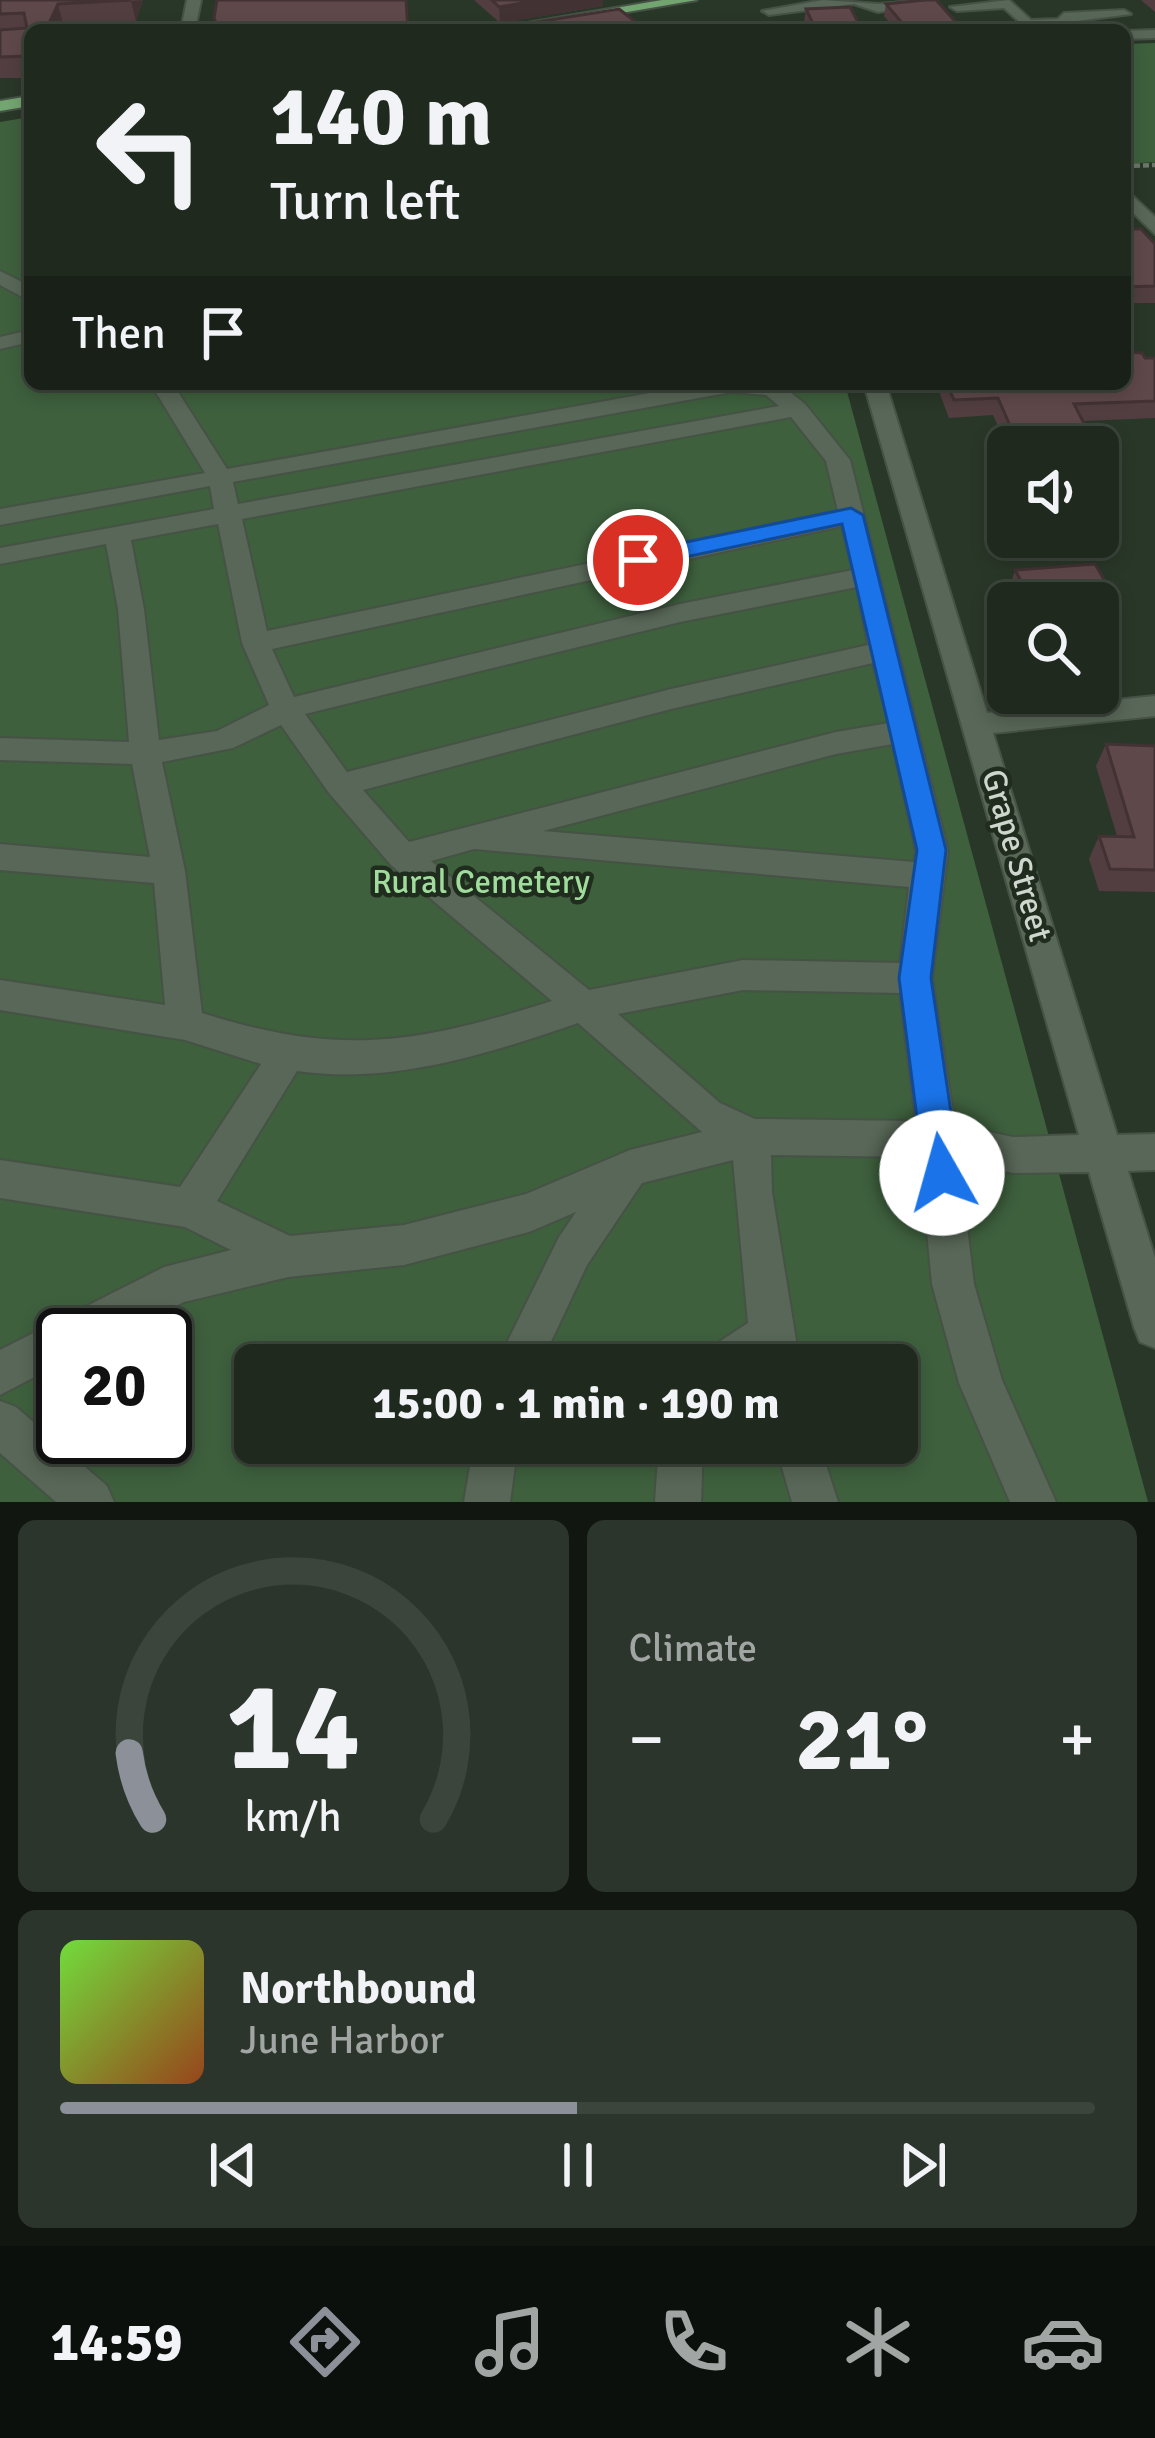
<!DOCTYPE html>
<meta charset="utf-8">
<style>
body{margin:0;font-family:Signika,sans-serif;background:#2c352b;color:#f1f3f6;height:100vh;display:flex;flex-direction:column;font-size:45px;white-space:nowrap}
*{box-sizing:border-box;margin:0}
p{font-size:39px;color:#a1a6a4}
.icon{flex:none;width:66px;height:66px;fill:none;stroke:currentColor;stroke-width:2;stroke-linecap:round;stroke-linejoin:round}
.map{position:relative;height:1502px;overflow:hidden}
.details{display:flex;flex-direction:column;gap:18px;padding:18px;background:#111710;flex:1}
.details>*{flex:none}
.banner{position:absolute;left:24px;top:24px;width:1107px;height:366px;border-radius:18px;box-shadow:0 6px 18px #0003,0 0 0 3px #3c453c;background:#1f291e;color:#f1f3f6;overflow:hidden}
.buttons{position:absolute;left:987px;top:426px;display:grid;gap:24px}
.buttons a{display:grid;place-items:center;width:132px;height:132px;border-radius:18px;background:#1f291e;box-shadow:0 6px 18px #0003,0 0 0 3px #3c453c;font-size:60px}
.speed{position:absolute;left:36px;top:1308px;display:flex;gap:24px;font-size:60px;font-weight:700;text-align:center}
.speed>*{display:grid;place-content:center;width:156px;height:156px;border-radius:50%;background:#1f291e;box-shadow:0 6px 18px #0003,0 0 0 3px #3c453c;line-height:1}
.speed .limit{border:6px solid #111;border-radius:18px;background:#fff;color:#111}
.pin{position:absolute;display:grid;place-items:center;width:102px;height:102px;color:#fff;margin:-51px;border:6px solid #fff;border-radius:50%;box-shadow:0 3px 12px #0007}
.me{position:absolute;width:132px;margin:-66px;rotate:353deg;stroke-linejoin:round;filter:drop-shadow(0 0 9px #0008)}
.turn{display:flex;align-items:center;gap:42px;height:252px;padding:0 48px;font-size:54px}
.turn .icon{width:156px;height:156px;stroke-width:2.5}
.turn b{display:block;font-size:84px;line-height:102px}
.then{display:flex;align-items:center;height:114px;padding:0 48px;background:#0003;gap:24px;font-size:45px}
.big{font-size:90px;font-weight:700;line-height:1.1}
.details .card{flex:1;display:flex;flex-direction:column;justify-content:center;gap:18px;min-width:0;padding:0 42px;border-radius:18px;background:#2c352b}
.details .dial{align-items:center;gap:0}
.dial svg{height:312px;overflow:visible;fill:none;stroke:#3c453c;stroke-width:7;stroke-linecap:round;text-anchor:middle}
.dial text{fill:#f1f3f6;stroke:none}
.song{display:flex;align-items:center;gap:36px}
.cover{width:144px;height:144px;border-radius:18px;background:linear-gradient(135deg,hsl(100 70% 55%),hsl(20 70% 35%))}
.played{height:12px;border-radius:6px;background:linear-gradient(90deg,#8c9099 50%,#3c453c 50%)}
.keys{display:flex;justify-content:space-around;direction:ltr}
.heat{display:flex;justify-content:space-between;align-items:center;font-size:66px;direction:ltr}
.details .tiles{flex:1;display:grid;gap:18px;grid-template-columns:1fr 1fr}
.card:last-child{grid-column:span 2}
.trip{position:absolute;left:234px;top:1344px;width:684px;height:120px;border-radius:18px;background:#1f291e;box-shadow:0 6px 18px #0003,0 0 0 3px #3c453c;font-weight:700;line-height:120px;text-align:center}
.tabs{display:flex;height:192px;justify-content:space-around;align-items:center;background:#0c100c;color:#a1a6a4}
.tabs .icon{width:84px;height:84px}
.tabs .selected{color:#8c9099}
.tabs b{font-size:54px;color:#f1f3f6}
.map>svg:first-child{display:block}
</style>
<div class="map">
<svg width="1155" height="1502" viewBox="0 0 1155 1502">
<rect width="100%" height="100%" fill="#293728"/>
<g fill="#3e603d" fill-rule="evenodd">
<polygon points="1155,43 1155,162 1125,164 1125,44"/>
<path d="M30,117V384H845L1148,1502H0V122ZM63,1335H165V1437H63ZM255,1365H897V1443H255Z"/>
</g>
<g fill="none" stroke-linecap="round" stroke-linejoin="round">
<g stroke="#465245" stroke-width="4">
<g id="minor">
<polygon points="187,0 201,0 195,30 181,30"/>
<polygon points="823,0 879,4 926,0 932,4 878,12 854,4 769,15 762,11"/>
<polygon points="1009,0 1031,20 1058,19 1064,13 1124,10 1131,14 1077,21 1071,27 1027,29 1004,8 957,11 950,7"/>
<polygon points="1155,30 1155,38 1125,39 1125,31"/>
<polygon points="1125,189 1155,217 1155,234 1125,205"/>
<polygon points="0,271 30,286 30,301 0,285"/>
<polygon points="30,330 30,342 0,349 0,337"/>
<path d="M151,384H173L227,469L700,384H780L805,404L850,460L948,851L932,978L955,1125L1013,1137L1079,1135L864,384H886L987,713L1155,696V716L993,733L1117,1135L1155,1134V1170L1128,1171L1155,1258V1348L1140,1342L1134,1327L1089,1172L1013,1173L959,1161L974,1284L1002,1380L1056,1502H1010L959,1383L932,1284L920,1157L771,1155L772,1192L800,1365H700L707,1350L748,1323L733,1160L642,1183L587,1265L540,1365H496L559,1237L576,1212L529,1232L404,1265L288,1277L184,1302L116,1335H63V1362L0,1395V1350L164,1267L231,1250L185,1227L0,1198V1160L180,1187L261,1064L185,1040L0,1010V980L165,1005L154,883L0,870V844L150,857L132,764L0,760V738L129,742L118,609L106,544L0,564V548L214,509L210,486L0,525V509L205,473ZM732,392L766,395L779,406L238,504L233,482ZM791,417L826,461L838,511L267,631L242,519ZM218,524L242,643L269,705L217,731L159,740L144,609L131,540ZM842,526L853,570L680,604L294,697L272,649ZM857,587L868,645L671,689L347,772L305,714L680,622ZM873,663L889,723L836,732L409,842L363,790L671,709ZM281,725L329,793L391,865L552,1001C415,1044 341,1057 202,1013L185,871L162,762L233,748ZM893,744L916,851L914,862L543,831L836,754ZM474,849L909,887L900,963L743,960L589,990L431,861ZM743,990L900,993L916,1121L755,1119L720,1103L618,1014ZM578,1023L702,1132L630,1150L526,1194L404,1225L290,1236L217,1201L297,1071C393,1085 487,1054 578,1023Z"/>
<polygon points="0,1401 16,1407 107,1486 114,1502 56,1502 0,1453"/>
<polygon points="474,1443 518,1443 510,1502 464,1502"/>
<polygon points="659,1443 703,1443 701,1502 655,1502"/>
<polygon points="775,1443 819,1443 838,1502 792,1502"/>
</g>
</g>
<g stroke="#465245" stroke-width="4">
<g id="major">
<polygon points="662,0 697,0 522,30 486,30"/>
<polygon points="30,96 30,106 0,111 0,101"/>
</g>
</g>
<polyline stroke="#6b776a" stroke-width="4.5" stroke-dasharray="6 3" stroke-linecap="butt" points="1125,166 1155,165"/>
<use href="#minor" fill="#586757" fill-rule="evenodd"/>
<use href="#major" fill="#72a570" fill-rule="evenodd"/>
</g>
<g fill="#523e40">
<polygon points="0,0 143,0 136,21 63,24 30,30 30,78 0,78"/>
<polygon points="474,0 603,0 603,6 500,23"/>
<polygon points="1141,0 1155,0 1155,12"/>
<polygon points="886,4 963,30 896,30 884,16"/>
<polygon points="806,9 862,30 807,30 804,23"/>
<polygon points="1125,220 1133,229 1155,244 1155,303 1129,303 1125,312"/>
<polygon points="1128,352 1145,358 1155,358 1155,418 1083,421 1094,443 1093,447 1008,447 1008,449 993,415 949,418 936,384 1125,384"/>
<polygon points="1015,570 1113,595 1104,618 1098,619 1098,603 1013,603 1008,593"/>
<polygon points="1106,744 1155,746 1155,892 1099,891 1089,859 1099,836 1117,836 1096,766"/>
</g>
<g fill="#423234">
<polygon points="143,0 136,21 131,1"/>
<polygon points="539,0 603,0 603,6 500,23 499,7"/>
<polygon points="58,4 63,24 61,30 46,30"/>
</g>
<g fill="#5f484a" stroke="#423234" stroke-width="3">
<polygon points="0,0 131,0 58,4 46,30 30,30 30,56 0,57 0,30 27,28 24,13 0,14"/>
<polygon points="217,0 406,0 408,30 219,30 214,18"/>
<polygon points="492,0 539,0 499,7"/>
<polygon points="925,0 936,0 963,30 908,30 886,4"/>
<polygon points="850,7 862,30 816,30 806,9"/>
<polygon points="619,9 646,30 517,30 512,26"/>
<polygon points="1125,220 1133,229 1141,229 1155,244 1155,286 1126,287 1132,295 1125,295"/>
<polygon points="1125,328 1129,334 1128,352 1142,353 1145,358 1155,358 1155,401 1074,404 1094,443 1018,444 998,398 954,400 947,384 1125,384"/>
<polygon points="1095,564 1113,595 1032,601 1015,570"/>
<polygon points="1106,744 1155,746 1155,870 1110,869 1099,836 1134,837"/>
</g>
<polygon fill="#1a73e8" stroke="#114b97" stroke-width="3" points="851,508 863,515 946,850 931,978 960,1173 955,1185 942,1190 929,1185 924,1173 899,978 917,850 842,524 638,567 626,560 638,552"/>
<g text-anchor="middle" stroke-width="9" stroke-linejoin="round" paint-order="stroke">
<g font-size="33" fill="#ced6cd" stroke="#1f2c1e">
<text transform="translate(1018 855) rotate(74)" y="12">Grape Street</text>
</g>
<g font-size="33" fill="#a0dd9d" stroke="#1f2c1e">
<text x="481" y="893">Rural Cemetery</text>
</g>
</g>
</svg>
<div class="buttons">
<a><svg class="icon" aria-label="sound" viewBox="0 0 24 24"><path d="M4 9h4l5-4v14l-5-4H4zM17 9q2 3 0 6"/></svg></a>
<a><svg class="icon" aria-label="search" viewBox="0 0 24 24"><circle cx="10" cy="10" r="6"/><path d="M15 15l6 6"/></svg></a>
</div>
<div class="speed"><div class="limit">20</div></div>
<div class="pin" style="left:638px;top:560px;background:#d93025"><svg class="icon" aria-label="arrive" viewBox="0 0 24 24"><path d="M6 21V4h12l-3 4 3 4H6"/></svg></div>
<svg class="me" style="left:942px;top:1173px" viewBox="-20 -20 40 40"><circle r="19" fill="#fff"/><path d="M0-13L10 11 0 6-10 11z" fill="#1a73e8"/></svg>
<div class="trip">15:00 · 1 min · 190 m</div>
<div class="banner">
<div class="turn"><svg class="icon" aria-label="left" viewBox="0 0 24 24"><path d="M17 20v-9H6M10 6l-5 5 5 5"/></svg><div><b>140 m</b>Turn left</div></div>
<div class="then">Then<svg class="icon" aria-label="arrive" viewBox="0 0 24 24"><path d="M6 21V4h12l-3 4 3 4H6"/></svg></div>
</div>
</div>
<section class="details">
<div class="tiles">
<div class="card dial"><svg viewBox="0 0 100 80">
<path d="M14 69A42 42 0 1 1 86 69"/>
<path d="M14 69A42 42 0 0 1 8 52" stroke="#8c9099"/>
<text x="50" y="56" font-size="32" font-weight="700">14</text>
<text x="50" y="72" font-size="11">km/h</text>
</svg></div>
<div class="card"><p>Climate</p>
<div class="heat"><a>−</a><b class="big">21°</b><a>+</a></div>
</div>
<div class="card">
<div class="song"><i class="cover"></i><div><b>Northbound</b><p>June Harbor</p></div></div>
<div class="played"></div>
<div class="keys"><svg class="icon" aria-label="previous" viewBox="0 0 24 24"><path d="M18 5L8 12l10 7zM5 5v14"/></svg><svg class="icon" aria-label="pause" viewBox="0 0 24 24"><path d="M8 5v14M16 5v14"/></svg><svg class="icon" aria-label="next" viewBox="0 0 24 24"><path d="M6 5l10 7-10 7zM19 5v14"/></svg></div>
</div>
</div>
</section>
<nav class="tabs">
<b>14:59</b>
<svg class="icon selected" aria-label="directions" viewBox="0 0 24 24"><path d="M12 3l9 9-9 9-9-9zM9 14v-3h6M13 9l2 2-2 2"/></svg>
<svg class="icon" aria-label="music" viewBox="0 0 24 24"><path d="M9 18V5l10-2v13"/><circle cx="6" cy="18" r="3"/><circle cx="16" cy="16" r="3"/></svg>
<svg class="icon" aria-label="phone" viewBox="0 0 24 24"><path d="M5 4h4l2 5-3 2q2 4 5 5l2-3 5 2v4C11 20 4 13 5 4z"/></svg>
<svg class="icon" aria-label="climate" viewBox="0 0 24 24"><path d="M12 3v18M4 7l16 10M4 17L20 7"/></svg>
<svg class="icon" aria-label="car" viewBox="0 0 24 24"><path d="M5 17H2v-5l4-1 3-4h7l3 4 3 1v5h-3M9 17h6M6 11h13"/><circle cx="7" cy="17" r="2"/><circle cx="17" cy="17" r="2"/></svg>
</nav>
